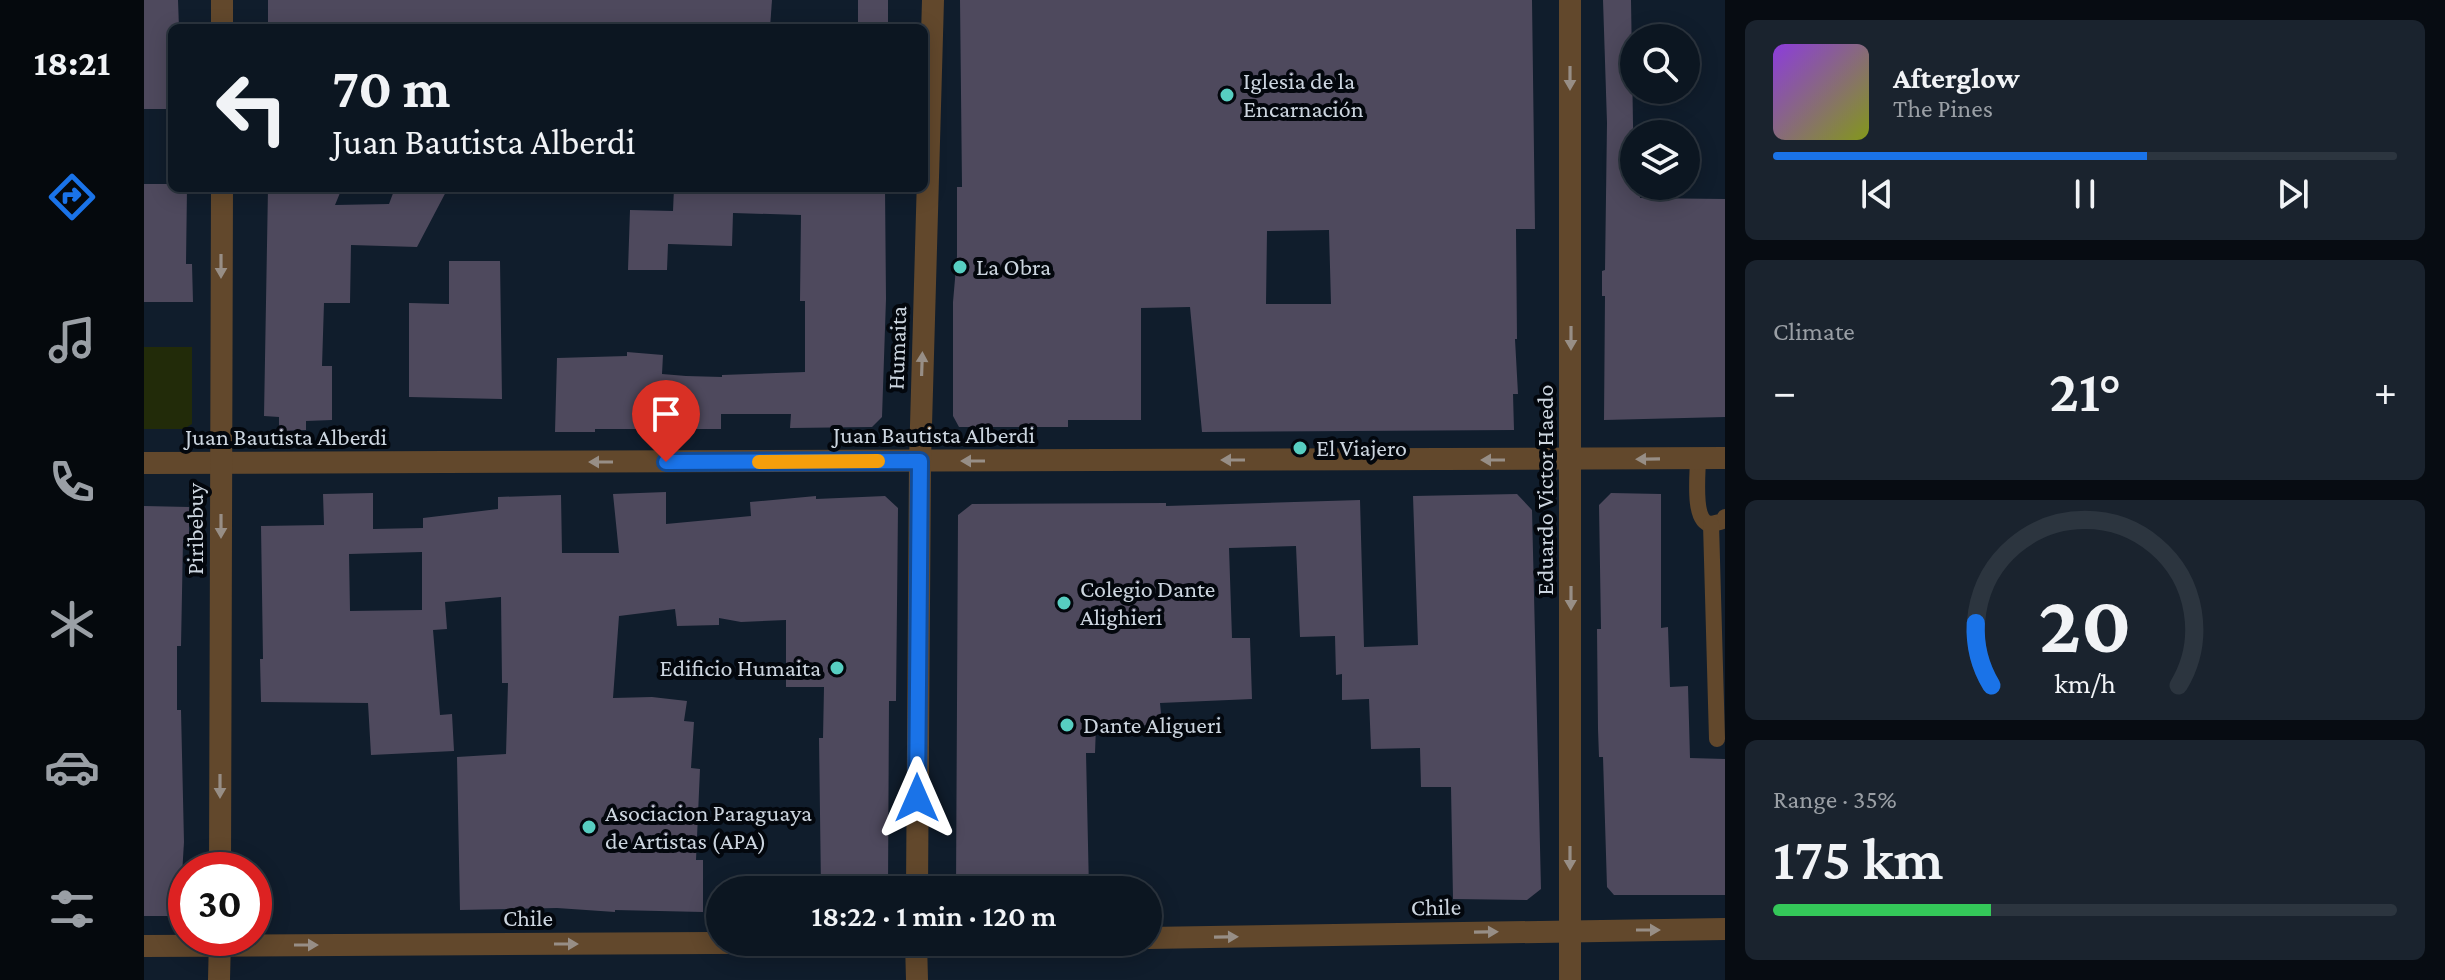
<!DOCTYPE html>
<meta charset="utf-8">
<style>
body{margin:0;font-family:"Crimson Pro",serif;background:#1a232e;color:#f1f3f6;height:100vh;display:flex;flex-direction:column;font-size:30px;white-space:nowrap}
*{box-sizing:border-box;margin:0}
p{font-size:26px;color:#9a9fa5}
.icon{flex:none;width:44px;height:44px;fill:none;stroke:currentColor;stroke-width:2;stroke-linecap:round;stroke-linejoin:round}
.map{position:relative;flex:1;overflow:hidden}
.side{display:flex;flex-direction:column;gap:20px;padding:20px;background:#070c12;width:720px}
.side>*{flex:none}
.guide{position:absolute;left:24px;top:24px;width:760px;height:168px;border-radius:12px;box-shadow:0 4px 20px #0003,0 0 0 2px #2c353f;background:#0c1621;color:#f1f3f6;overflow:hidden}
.fabs{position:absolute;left:1476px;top:24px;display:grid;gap:16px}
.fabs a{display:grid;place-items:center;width:80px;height:80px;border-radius:50%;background:#0c1621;box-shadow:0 4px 20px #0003,0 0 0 2px #2c353f;font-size:40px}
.speed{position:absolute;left:24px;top:852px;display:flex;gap:16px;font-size:40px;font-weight:700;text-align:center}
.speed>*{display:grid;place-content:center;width:104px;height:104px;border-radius:50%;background:#0c1621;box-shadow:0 4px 20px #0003,0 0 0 2px #2c353f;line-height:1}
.speed .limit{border:12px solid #d22;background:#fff;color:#111}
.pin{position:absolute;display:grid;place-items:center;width:68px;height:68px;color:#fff;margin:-82px -34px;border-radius:50% 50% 50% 0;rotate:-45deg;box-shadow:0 0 8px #0007}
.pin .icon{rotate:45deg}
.me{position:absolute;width:88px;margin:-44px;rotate:0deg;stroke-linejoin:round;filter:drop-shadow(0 0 6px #0008)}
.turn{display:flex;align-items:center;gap:28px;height:168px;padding:0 32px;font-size:36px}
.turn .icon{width:104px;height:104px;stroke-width:2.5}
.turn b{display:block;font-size:56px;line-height:68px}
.big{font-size:60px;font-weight:600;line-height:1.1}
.side .tile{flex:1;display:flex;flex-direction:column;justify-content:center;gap:12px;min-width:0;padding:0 28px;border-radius:12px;background:#1a232e}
.side .dial{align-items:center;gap:0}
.dial svg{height:208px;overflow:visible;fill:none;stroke:#2c353f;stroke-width:7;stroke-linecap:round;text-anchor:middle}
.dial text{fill:#f1f3f6;stroke:none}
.song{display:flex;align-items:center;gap:24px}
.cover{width:96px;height:96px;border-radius:12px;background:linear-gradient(135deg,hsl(270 70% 55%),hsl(70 70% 35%))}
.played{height:8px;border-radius:4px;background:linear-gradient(90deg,#1a73e8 60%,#2c353f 60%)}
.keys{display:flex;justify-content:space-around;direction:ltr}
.heat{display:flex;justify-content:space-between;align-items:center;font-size:44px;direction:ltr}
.charge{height:12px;border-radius:6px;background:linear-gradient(90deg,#34c759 35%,#2c353f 0)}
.trip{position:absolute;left:562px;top:876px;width:456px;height:80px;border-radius:40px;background:#0c1621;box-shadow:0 4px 20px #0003,0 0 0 2px #2c353f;font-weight:600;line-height:80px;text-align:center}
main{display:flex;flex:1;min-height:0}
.menu{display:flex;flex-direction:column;width:144px;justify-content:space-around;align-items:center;background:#05090d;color:#9a9fa5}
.menu .icon{width:56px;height:56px}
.menu .current{color:#1a73e8}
.menu b{font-size:36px;color:#f1f3f6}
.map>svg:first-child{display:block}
</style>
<main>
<nav class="menu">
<b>18:21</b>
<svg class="icon current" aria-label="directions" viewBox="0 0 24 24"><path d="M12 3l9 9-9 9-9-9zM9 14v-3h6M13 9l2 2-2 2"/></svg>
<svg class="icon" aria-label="music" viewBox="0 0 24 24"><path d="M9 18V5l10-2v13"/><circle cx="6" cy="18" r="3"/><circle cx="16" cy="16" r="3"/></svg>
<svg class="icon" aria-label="phone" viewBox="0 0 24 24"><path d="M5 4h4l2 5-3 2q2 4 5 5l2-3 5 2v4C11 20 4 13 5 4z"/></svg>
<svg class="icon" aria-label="climate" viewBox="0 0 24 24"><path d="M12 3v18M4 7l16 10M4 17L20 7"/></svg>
<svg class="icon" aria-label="car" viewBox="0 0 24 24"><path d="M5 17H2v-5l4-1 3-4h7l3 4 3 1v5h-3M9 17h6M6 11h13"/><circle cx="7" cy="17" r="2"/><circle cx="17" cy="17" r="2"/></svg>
<svg class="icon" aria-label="filters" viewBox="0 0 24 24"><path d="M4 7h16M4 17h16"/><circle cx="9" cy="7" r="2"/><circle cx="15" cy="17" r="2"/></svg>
</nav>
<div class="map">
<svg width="1581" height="980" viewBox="0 0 1581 980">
<rect width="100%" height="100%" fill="#101d2c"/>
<polygon fill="#222b09" points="0,347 48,347 48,424 40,429 0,429"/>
<g fill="#4e495d" fill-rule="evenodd">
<polygon points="0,0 34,0 35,28 28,28 28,109 0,109"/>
<polygon points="124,0 628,0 626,28 124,28"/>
<rect x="714" y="0" width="30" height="28"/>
<path d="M816,0H1388L1391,229H1372L1373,339H1371L1374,394H1369L1370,430L1058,432L1046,307L997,308V420H924V427H815L809,416V302L813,256V187H818ZM1185,230L1187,304H1122L1123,231Z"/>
<polygon points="1459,0 1487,0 1490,186 1495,186 1496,198 1581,199 1581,417 1460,420 1461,296 1458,296 1458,271 1461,270 1463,123"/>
<polygon points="0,184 28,184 28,188 43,188 42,264 48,264 49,302 0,302"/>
<polygon points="124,188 198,188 191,205 245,204 251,188 304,188 273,247 207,245 206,303 180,303 178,366 188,366 188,420 162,421 162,430 135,431 135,417 120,416"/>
<polygon points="530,188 741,188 742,299 738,417 728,427 646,428 647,414 577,414 577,429 451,429 451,432 411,432 413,358 483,356 483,352 519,355 518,374 542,376 578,377 578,375 661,372 661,301 656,301 657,215 589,213 588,246 524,244 523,270 484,270 486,210 529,211"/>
<polygon points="305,261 356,261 358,399 265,397 265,303 305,304"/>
<path d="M522,492V524L607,516L606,502L672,496V499L741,496L754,508L752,701H745L744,890H677L675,738H679L680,687H642V620L597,622L575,618V625L533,626L531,609L475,616L469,698L508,697L543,701L540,721L550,722L547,768L556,769L552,860H559V912L471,910V912L413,908L316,910L313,757L362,754L364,683H358L357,597L301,602L303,629L289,630L296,715L308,714L310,751L227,755L224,703L117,702L116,659H119L117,526L180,525L179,494L229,493V529L279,528V518L354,509V497L417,495L418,553H475L469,494ZM278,552V610L206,611L205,554Z"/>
<polygon points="1467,493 1517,494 1517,628 1524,627 1526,687 1544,686 1546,758 1581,759 1581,895 1470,895 1463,887 1459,757 1455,757 1454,729 1453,629 1457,629 1455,505"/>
<polygon points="1373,494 1388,510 1397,889 1383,900 1309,899 1307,787 1277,787 1276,748 1227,749 1225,699 1198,700 1198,674 1192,675 1191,636 1156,637 1152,546 1085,548 1088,638 1106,638 1108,699 1016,703 1018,725 952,726 951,753 942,753 945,890 812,890 814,515 828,504 1022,503 1022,506 1216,500 1220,647 1274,645 1269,496"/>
<polygon points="0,506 45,507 45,540 39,540 37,646 33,646 33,710 37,710 40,842 36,907 27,916 0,916"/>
</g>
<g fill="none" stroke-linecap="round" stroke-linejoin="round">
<g stroke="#62482c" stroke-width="16">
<path d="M1554,458C1554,473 1548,521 1566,524C1567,524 1577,522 1579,521L1581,517"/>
<polyline points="1567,524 1573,739"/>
</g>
<g stroke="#62482c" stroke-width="22">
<polyline points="78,28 78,0"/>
<polyline points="0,463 1581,458"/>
<polyline points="76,870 78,188"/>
<polyline points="773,890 776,461 789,0"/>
<polyline points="1004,938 1581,929"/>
<polyline points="772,942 773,980"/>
<polyline points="0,946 769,942"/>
<polyline points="75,980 76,938"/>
</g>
<polyline stroke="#62482c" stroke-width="22" points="1426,0 1426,980"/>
</g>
<defs><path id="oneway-solid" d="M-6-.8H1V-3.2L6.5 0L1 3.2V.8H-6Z" transform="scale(2)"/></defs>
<g fill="#978e86">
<use href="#oneway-solid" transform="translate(1426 78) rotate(90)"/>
<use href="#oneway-solid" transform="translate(77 266) rotate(90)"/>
<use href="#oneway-solid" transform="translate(1427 338) rotate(90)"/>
<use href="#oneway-solid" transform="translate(778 364) rotate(-88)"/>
<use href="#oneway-solid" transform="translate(1504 459) rotate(179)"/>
<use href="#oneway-solid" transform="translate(1089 460) rotate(180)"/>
<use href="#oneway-solid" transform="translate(1349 460) rotate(180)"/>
<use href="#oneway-solid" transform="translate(829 461) rotate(180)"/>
<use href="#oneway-solid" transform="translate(457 462) rotate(180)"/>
<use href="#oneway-solid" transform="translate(77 526) rotate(90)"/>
<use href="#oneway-solid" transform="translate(1427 598) rotate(90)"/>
<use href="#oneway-solid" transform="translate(76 786) rotate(90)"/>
<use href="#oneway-solid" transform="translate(1426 858) rotate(90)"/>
<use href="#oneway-solid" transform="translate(1504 930)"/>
<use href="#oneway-solid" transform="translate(1342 932) rotate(-1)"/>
<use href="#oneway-solid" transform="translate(1082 937) rotate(-1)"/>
<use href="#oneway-solid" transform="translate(422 944)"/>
<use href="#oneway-solid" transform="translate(162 945)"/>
</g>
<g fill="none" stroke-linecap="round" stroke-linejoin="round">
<g stroke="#114b97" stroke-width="20">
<polyline id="route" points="522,462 776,461 773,798"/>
</g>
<use href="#route" stroke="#1a73e8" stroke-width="14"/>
<polyline stroke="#f59e0b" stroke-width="14" points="615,462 734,461"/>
</g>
<g fill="#57cec1" stroke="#03070d" stroke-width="3">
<circle cx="1083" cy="95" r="8"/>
<circle cx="816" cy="267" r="8"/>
<circle cx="1156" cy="448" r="8"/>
<circle cx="920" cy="603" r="8"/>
<circle cx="693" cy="668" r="8"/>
<circle cx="923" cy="725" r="8"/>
<circle cx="445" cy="827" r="8"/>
</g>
<g text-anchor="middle" stroke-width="8" stroke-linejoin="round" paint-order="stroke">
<g font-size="24" fill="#ccd5df" stroke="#03070d" text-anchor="start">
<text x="1099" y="89">Iglesia de la<tspan x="1099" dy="28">Encarnación</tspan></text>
<text x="832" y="275">La Obra</text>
<text x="1172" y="456">El Viajero</text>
<text x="936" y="597">Colegio Dante<tspan x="936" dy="28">Alighieri</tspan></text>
<text x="677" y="676" text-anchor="end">Edificio Humaita</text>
<text x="939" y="733">Dante Aligueri</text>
<text x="461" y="821">Asociacion Paraguaya<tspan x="461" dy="28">de Artistas (APA)</tspan></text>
</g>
<g font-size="24" fill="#ccd5df" stroke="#03070d">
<text transform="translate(753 348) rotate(-88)" y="8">Humaita</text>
<text x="790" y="443">Juan Bautista Alberdi</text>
<text x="142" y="445">Juan Bautista Alberdi</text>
<text transform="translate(1401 490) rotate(-90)" y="8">Eduardo Victor Haedo</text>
<text transform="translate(51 529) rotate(-90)" y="8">Piribebuy</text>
<text transform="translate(1292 907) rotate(-1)" y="8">Chile</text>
<text x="384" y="926">Chile</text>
</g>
</g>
</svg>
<div class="fabs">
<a><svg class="icon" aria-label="search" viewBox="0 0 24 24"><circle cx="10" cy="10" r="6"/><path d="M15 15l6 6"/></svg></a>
<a><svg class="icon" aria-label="layers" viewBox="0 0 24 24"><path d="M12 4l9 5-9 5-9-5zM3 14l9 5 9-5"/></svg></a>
</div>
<div class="speed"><div class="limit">30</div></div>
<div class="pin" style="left:522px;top:462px;background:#d93025"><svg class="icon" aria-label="arrive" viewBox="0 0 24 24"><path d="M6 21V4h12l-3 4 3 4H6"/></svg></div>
<svg class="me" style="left:773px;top:798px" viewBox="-20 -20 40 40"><path d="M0-17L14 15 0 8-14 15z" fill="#1a73e8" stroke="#fff" stroke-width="4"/></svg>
<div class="trip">18:22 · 1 min · 120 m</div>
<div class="guide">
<div class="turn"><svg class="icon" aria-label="left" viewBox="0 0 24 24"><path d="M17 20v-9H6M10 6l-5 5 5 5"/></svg><div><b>70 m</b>Juan Bautista Alberdi</div></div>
</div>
</div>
<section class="side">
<div class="tile">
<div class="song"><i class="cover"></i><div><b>Afterglow</b><p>The Pines</p></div></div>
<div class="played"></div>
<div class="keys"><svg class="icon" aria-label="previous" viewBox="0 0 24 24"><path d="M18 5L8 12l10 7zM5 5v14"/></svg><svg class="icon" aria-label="pause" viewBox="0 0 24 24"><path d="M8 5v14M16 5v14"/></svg><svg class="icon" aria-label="next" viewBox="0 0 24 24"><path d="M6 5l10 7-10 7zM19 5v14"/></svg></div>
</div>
<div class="tile"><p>Climate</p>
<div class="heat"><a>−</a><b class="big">21°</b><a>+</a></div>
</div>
<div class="tile dial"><svg viewBox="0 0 100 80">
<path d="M14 69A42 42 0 1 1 86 69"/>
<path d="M14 69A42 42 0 0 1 8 45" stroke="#1a73e8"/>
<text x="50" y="56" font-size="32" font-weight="700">20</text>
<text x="50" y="72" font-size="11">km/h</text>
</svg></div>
<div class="tile"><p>Range · 35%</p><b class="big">175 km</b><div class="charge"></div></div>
</section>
</main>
